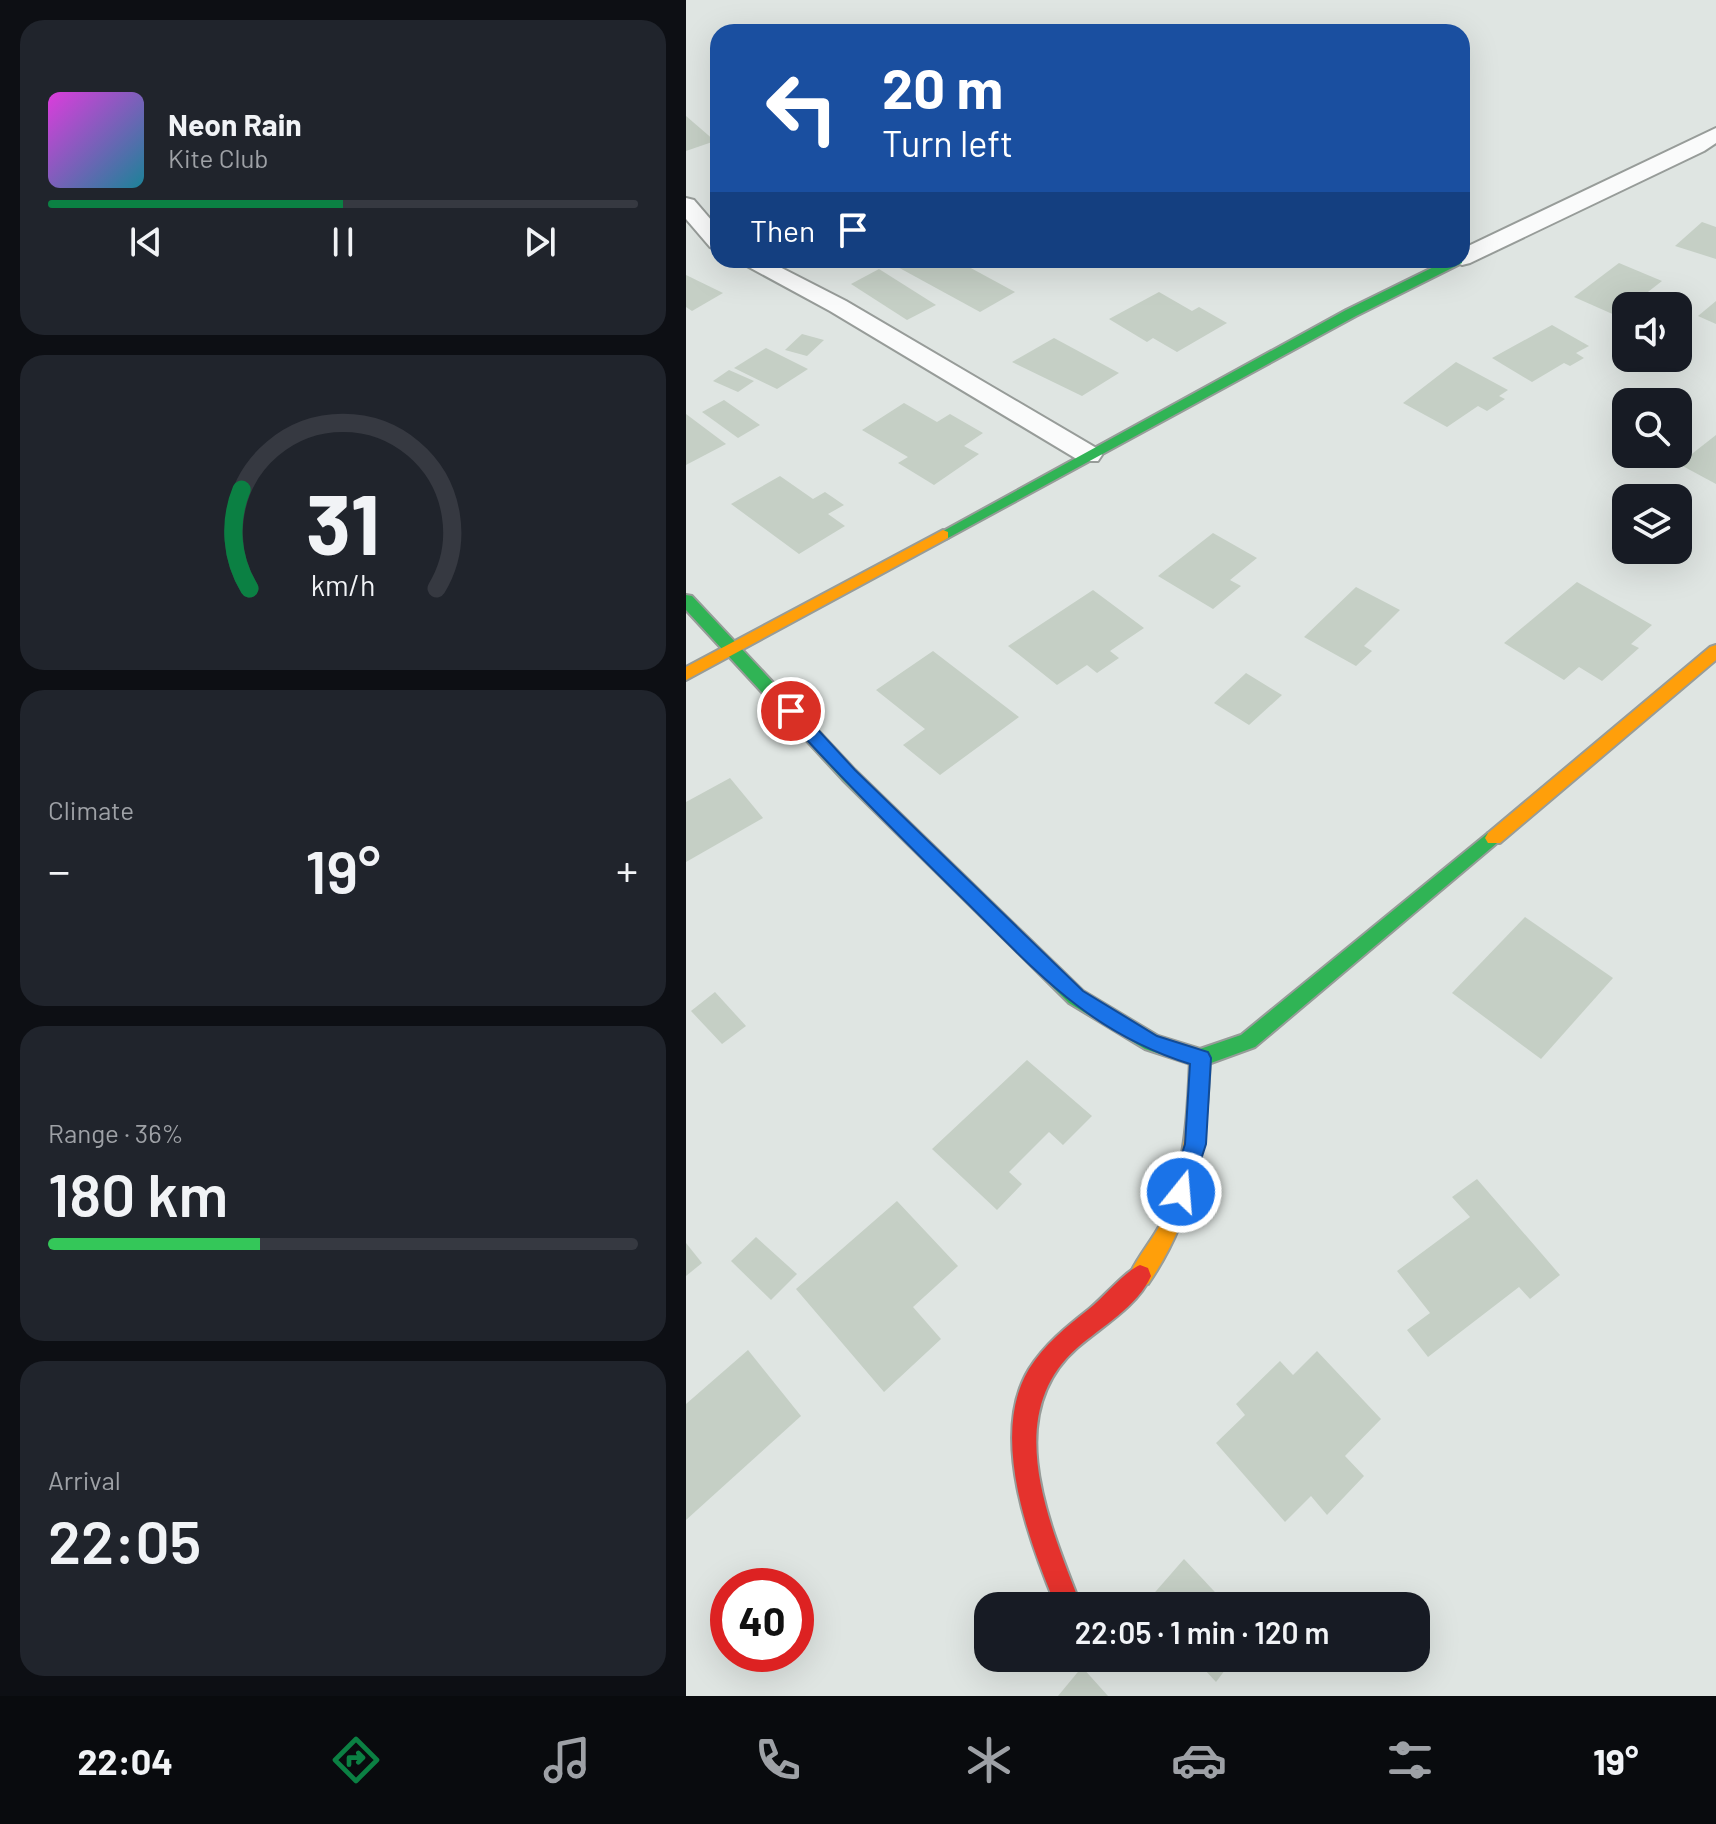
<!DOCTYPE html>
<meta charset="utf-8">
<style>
body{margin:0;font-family:Barlow,sans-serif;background:#20242c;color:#f1f3f6;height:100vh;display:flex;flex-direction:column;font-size:30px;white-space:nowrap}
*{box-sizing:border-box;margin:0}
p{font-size:26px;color:#9ea1a6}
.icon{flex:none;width:44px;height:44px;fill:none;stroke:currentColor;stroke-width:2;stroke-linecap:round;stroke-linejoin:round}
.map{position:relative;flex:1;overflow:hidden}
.panel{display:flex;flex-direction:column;gap:20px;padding:20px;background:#0d0f14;width:686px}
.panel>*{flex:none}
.banner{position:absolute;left:24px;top:24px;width:760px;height:244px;border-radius:24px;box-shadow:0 8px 32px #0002;background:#1a4fa0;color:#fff;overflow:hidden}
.tools{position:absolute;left:926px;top:292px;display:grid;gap:16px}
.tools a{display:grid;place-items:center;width:80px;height:80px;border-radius:16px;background:#171b24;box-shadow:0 8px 32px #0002;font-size:40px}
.speed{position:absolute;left:24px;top:1568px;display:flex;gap:16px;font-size:40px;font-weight:700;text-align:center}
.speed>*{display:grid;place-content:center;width:104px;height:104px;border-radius:50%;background:#171b24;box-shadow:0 8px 32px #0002;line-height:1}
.speed .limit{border:12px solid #d22;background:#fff;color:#111}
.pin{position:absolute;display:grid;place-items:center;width:68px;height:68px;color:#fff;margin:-34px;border:4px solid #fff;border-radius:50%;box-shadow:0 2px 8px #0007}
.me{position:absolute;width:88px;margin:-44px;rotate:17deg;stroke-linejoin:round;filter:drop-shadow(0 0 6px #0008)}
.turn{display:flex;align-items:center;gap:28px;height:168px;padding:0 40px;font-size:36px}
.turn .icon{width:104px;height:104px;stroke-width:2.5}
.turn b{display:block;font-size:56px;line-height:68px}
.then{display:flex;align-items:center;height:76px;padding:0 40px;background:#0003;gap:16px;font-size:30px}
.big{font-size:60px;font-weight:600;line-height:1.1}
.panel .card{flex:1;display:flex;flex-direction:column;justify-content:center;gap:12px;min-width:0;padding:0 28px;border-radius:24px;background:#20242c}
.panel .dial{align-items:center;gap:0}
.dial svg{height:208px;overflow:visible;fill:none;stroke:#363941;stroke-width:7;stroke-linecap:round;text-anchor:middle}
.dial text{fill:#f1f3f6;stroke:none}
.song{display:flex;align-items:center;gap:24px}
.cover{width:96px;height:96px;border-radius:12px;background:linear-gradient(135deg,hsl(300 70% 55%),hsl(190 70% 35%))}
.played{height:8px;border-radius:4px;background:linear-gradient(90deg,#0b8043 50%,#363941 50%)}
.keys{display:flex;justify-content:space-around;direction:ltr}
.heat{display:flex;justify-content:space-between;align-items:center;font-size:44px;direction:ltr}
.charge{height:12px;border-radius:6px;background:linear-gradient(90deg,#34c759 36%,#363941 0)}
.trip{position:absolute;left:288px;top:1592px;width:456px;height:80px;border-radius:24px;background:#171b24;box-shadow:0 8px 32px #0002;font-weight:600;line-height:80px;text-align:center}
.tab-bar{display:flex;height:128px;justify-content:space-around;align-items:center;background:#090b0e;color:#9ea1a6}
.tab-bar .icon{width:56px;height:56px}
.tab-bar .current{color:#0b8043}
.tab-bar b{font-size:36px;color:#f1f3f6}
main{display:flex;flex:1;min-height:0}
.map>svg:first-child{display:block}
</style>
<main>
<section class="panel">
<div class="card">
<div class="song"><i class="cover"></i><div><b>Neon Rain</b><p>Kite Club</p></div></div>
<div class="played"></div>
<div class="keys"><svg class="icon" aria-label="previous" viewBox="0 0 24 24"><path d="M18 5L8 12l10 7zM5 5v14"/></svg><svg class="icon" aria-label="pause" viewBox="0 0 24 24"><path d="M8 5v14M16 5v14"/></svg><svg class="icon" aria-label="next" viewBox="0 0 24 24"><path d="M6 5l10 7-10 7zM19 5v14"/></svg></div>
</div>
<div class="card dial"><svg viewBox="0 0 100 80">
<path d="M14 69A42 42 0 1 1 86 69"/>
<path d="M14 69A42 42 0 0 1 11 31" stroke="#0b8043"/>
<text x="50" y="56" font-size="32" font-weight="700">31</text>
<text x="50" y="72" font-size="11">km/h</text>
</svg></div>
<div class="card"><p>Climate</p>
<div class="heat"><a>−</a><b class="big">19°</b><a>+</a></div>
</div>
<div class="card"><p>Range · 36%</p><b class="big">180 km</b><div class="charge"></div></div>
<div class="card"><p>Arrival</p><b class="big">22:05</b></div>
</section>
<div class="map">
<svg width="1030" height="1696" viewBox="0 0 1030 1696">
<rect width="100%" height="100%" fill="#dfe5e2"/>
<g fill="#c5cfc5">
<polygon points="0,116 29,141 0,151"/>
<polygon points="1016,222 1030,227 1030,259 989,246"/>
<polygon points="217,260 270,260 329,292 294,312 208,265"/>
<polygon points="933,263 976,281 931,316 888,297"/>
<polygon points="193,269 250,305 221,320 165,284"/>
<polygon points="0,275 37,293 6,311 0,307"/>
<polygon points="473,292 506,311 513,307 541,323 491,352 467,338 461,342 423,319"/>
<polygon points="1030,301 1030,324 1012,316"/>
<polygon points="866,325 903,346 890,353 898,358 884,366 878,363 846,382 806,358"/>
<polygon points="116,334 138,340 121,356 99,350"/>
<polygon points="368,338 433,373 396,396 326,362"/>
<polygon points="80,348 122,369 91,389 48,368"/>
<polygon points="770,362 822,390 813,396 819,399 801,411 792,406 761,427 717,403"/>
<polygon points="43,370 68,381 52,392 27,381"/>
<polygon points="38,400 74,425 52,438 16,412"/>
<polygon points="218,403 251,422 264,414 297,433 278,446 293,454 248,485 212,463 222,457 176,430"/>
<polygon points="0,414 40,444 0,465"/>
<polygon points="1030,435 1030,484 993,464"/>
<polygon points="94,476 127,499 139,492 158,505 142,514 159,526 113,554 45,504"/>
<polygon points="527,533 571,558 544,580 555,586 527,609 472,576"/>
<polygon points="891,582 966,625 945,644 953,648 916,681 893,667 878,680 818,643"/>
<polygon points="670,587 714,610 678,646 686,651 670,666 618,637"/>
<polygon points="407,590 458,628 424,651 433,658 411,673 401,665 371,685 322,646"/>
<polygon points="247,651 333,717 254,775 217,745 239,729 190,690"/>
<polygon points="560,673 596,695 563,725 528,703"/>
<polygon points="44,778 77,818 0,862 0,802"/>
<polygon points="839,917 927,978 855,1059 766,993"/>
<polygon points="29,992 60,1026 36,1044 5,1011"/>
<polygon points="341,1060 406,1116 377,1145 363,1132 323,1172 336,1184 311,1210 246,1149"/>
<polygon points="791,1179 874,1275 844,1299 833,1287 742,1357 721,1330 744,1313 711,1271 784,1217 766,1197"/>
<polygon points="211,1201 272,1266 227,1307 255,1339 198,1392 110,1289"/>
<polygon points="70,1237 111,1274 85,1300 45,1261"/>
<polygon points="0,1243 16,1263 0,1276"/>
<polygon points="62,1350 115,1416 0,1520 0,1404"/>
<polygon points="631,1351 695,1419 659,1456 678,1476 641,1515 625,1496 599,1522 530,1443 559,1415 550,1404 594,1361 607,1375"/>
<polygon points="498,1559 542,1606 457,1606"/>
<polygon points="508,1658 548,1658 530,1682"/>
<polygon points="396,1667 422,1696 372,1696"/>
</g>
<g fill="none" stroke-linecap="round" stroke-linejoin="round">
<g stroke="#979c99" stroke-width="4">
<g id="street">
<polygon points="1030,128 1030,143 1018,151 784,263 776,265 766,260 776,260 776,249"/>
<polygon points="0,198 8,200 32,228 32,249 24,247 0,219"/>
<polygon points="50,260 80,260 160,301 412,449 416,455 412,461 394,461 144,311"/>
</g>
</g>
<g stroke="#979c99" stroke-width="4">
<g id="fast">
<polygon points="776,257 776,263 670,316 262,538 257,540 250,535 660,310 762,260 776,260"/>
<polygon points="0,595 6,596 169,770 397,991 472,1036 514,1049 555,1035 802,833 814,833 817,838 569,1047 514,1067 459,1049 383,1003 157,780 0,610"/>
</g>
</g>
<g stroke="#979c99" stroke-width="4">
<g id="slow">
<polygon points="257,530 262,532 262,538 0,680 0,667"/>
<polygon points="1030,645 1030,660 814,843 802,843 799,838 802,833 1024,647"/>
<path d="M514,1049L521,1052L524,1058C521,1140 510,1215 462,1284L454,1287L446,1284L443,1276C451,1257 466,1241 475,1223C499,1172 502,1113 504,1058L507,1052Z"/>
</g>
</g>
<g stroke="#979c99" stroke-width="4">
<path id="jam" d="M454,1265L462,1268L465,1276C452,1306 415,1327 391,1348C316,1414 362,1520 392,1598L388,1606H370C343,1541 303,1435 343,1369C359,1344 380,1327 403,1309C418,1297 438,1272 454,1265Z"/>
</g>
<use href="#street" fill="#fafbfb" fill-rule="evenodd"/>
<use href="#fast" fill="#30b455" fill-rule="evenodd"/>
<use href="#slow" fill="#ff9f0a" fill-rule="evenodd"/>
<use href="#jam" fill="#e5322d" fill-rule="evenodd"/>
</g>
<path fill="#1a73e8" stroke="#114b97" stroke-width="2" d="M105,705L111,707L169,770L397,991L471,1036L522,1052L525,1058L520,1144L502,1200L495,1203L487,1200L484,1192L499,1144L504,1064C398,1031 345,965 268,890C210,833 153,776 99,716L97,711Z"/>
</svg>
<div class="tools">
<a><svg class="icon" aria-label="sound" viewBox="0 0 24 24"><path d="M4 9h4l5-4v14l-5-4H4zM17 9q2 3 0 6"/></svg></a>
<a><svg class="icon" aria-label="search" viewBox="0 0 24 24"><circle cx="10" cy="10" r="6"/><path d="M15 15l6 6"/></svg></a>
<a><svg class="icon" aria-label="layers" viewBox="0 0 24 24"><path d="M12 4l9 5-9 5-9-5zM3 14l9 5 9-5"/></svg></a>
</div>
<div class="speed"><div class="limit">40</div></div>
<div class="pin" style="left:105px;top:711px;background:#d93025"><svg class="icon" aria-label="arrive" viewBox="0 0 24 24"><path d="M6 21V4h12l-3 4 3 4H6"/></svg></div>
<svg class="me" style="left:495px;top:1192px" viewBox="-20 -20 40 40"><circle r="17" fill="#1a73e8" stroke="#fff" stroke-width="3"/><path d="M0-11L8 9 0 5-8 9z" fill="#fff"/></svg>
<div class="trip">22:05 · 1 min · 120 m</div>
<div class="banner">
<div class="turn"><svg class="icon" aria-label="left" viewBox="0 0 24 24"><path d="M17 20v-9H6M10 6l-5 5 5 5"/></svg><div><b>20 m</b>Turn left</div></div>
<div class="then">Then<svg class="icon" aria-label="arrive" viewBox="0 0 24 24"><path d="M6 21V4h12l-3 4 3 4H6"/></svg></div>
</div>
</div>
</main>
<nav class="tab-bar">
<b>22:04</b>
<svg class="icon current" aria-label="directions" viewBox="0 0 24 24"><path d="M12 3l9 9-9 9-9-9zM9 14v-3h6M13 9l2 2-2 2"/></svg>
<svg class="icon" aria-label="music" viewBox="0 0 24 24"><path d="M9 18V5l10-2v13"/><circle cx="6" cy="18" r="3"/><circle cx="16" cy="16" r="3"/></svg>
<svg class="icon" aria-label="phone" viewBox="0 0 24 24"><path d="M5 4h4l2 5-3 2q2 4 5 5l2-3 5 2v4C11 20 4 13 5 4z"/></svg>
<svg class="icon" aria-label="climate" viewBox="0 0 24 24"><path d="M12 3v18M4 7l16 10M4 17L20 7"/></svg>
<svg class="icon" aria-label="car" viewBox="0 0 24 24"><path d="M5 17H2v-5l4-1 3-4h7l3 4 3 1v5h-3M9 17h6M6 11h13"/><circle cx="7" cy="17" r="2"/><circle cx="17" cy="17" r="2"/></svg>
<svg class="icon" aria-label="filters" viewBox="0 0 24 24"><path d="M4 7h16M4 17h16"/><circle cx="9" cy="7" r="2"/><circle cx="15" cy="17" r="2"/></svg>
<b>19°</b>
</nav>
